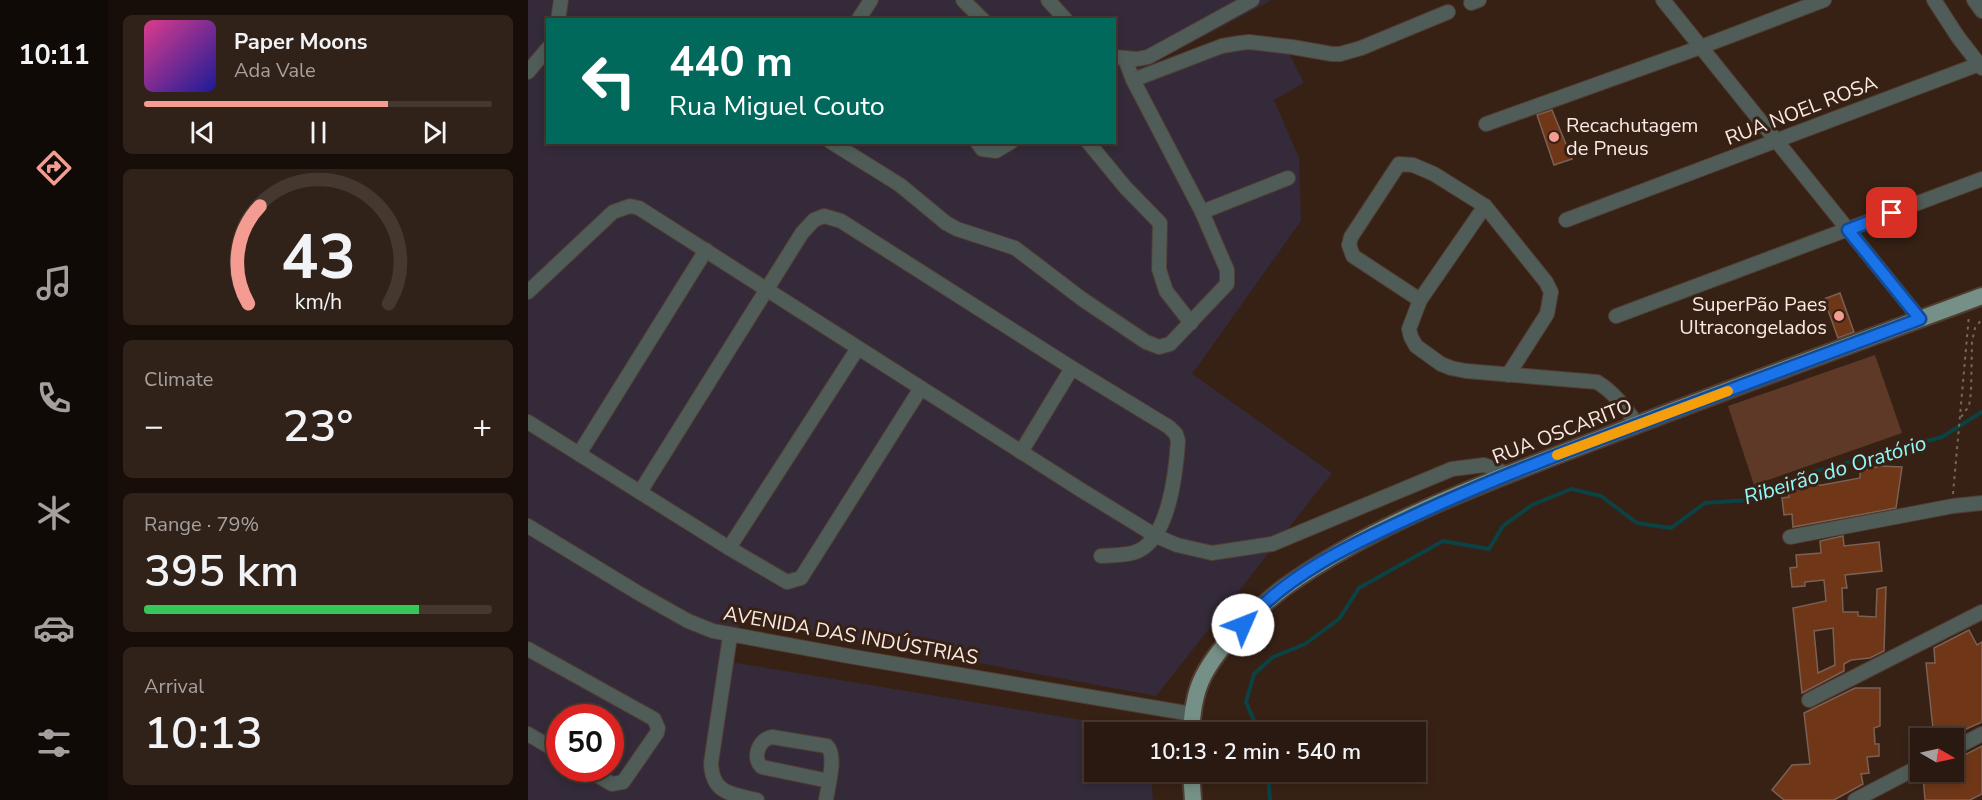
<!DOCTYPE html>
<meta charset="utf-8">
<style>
body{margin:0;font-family:"Nunito Sans",sans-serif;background:#312219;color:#f1f3f6;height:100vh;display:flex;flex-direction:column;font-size:22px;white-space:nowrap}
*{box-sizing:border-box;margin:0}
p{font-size:20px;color:#a5a09f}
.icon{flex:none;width:33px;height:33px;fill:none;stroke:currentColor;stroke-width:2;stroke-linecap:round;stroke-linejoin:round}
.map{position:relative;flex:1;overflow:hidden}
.sheet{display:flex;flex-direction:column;gap:15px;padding:15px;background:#170e09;width:420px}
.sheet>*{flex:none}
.banner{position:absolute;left:18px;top:18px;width:570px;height:126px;border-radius:0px;box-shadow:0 3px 9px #0003,0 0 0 2px #453830;background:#00695c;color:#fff;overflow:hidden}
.needle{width:39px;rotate:99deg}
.controls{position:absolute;left:1382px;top:728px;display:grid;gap:12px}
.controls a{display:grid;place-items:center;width:54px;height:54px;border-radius:0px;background:#291910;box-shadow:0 3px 9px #0003,0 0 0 2px #453830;font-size:30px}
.speed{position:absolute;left:18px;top:704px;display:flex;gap:12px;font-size:30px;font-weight:700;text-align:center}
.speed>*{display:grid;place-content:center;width:78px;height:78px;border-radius:50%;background:#291910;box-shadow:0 3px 9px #0003,0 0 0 2px #453830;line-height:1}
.speed .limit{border:9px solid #d22;background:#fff;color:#111}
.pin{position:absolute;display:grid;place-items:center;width:51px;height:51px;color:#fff;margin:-26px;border-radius:12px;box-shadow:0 3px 9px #0006}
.me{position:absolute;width:66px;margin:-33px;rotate:46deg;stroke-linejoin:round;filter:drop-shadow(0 0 4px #0008)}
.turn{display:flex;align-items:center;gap:21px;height:126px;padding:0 24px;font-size:27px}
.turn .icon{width:78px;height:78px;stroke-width:2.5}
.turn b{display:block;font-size:42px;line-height:51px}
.big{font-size:45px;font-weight:600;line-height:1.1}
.sheet .card{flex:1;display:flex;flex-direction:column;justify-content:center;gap:9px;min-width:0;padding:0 21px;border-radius:9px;background:#312219}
.sheet .dial{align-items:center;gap:0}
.dial svg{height:156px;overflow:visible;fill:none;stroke:#453830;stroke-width:7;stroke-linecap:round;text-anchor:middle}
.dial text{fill:#f1f3f6;stroke:none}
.song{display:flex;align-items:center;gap:18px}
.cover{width:72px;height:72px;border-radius:9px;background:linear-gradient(135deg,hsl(330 70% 55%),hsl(240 70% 35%))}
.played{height:6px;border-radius:3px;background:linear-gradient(90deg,#f59c92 70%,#453830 70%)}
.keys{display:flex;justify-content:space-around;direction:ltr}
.heat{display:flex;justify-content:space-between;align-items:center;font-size:33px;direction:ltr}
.charge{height:9px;border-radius:4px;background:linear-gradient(90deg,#34c759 79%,#453830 0)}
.trip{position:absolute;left:556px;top:722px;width:342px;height:60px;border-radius:0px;background:#291910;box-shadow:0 3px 9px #0003,0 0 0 2px #453830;font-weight:600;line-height:60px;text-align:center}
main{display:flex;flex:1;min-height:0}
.tab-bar{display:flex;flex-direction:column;width:108px;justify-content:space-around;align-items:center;background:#100a06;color:#a5a09f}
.tab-bar .icon{width:42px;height:42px}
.tab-bar .active{color:#f59c92}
.tab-bar b{font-size:27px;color:#f1f3f6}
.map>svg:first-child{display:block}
</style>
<main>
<nav class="tab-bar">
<b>10:11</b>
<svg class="icon active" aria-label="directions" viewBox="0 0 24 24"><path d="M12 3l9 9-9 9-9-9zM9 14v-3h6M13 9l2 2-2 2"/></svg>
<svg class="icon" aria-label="music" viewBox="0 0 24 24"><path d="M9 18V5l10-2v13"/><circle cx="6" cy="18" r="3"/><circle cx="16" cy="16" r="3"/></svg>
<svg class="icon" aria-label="phone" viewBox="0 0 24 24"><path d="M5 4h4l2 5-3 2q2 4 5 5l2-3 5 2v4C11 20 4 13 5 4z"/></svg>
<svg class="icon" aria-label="climate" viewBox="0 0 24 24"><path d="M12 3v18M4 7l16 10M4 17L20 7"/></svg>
<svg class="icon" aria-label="car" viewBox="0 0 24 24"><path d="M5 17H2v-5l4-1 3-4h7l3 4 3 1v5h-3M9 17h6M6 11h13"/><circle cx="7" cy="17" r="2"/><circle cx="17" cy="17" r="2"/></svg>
<svg class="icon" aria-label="filters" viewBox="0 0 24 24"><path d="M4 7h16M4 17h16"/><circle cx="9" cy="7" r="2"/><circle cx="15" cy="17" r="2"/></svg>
</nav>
<section class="sheet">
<div class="card">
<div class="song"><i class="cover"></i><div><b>Paper Moons</b><p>Ada Vale</p></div></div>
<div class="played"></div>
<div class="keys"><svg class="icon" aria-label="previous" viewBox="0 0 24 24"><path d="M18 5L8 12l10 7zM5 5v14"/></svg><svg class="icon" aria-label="pause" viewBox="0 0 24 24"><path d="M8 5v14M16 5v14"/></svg><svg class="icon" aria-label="next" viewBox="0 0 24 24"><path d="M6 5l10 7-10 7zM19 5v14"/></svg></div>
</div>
<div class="card dial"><svg viewBox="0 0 100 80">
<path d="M14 69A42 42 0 1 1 86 69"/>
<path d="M14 69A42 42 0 0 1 20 19" stroke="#f59c92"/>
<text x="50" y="56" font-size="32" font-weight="700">43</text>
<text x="50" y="72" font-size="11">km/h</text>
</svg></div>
<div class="card"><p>Climate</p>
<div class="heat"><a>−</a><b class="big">23°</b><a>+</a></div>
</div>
<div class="card"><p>Range · 79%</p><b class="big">395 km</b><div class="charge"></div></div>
<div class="card"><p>Arrival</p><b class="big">10:13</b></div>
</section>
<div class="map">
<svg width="1454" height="800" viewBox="0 0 1454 800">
<rect width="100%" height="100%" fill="#372115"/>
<path fill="#342a39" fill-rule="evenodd" d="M0,0H744L626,63L635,77L706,46L761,53L776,83L746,100L771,158L773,221L664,374L804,473L628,696L214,619L196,661L621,731L567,732V771H623L625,800H0ZM20,20H586V142H20ZM32,717H82V768H32Z"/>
<polygon fill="#5e3927" points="1347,355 1374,433 1226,485 1200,406"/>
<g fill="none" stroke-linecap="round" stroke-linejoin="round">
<g stroke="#0b4243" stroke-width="4">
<polyline points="731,732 718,702 726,674 745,657 777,644 811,619 831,588 915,541 961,549 975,526 1004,505 1043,489 1073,496 1109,523 1143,528 1177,503 1222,500 1240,489 1285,472 1414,437 1454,412"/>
<polyline points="740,771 742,800"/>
</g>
</g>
<g fill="#6f3718" stroke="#7b6053" stroke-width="1.5" fill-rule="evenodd">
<polygon points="1024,110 1044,159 1026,165 1009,115"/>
<polygon points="1312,293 1326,332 1310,338 1296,299"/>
<polygon points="1352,466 1374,467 1368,508 1265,527 1264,514 1256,515 1254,498 1261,497 1260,490 1276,485 1294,485 1332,478 1332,471"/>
<path d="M1315,536L1316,546L1351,542L1354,571L1317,575L1319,588H1314L1315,612H1330V616L1348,617L1349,589L1358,587L1356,651L1342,658L1323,660L1316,664V671L1274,693L1265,608L1298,601L1296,580L1277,582V586L1264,587L1262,568L1269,567L1268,555L1293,553L1292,541ZM1305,628L1307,665L1290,673L1286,631Z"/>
<polygon points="1441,630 1449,645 1454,642 1454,722 1418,738 1406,738 1398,663 1407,663 1406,648"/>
<polygon points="1327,688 1352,688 1352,726 1346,728 1347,744 1351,744 1351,756 1339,757 1341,773 1333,774 1335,784 1306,800 1256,800 1244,790 1264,765 1282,764 1276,713"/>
<polygon points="1454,746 1454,794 1442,800 1397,800 1395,776 1405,771 1425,771 1425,761"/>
</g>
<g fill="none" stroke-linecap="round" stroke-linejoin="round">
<g stroke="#523d32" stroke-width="16">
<g id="minor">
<polyline points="435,0 455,20"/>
<polyline points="520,0 538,20"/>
<polyline points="1135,0 1392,319"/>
<polyline points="1406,0 1430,37 1454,68"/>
<polyline points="1446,0 1454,11"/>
<polyline points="943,3 951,0"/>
<polyline points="30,20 33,0"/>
<polyline points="330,20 343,0"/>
<polyline points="586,57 609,59 620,57 724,0"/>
<polyline points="597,59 605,80 674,212 760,178"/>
<polyline points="0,72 20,48"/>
<polyline points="605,80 694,46 712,43 721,42 764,47 804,54 812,54 833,48 920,12"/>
<polyline points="958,124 1173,47 1296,0"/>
<polyline points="303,142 372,185 418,223 429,229 487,248 554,299 618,342 631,347 642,344 699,284 699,270 674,212"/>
<polyline points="449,142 454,149 468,151 483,142"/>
<polyline points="560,142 597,187 632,223 631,269 638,291 663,323"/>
<polyline points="1038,220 1454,63"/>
<polyline points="0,292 85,212 102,206 111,208 393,388"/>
<polyline points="892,300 957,206"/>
<polyline points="1088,316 1454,179"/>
<path d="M544,368L641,427L648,434L650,441C648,472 641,537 610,551C599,556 585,555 573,556"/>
<path d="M980,375L1019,314L1023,292L1018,282L957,206L906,174L885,165L871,164L823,237L821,245L825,256L892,300L881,329L883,337L888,346L913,364L923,368L938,371L1069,382C1086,392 1098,409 1109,424"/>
<polyline points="0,422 201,548 259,582 273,578 393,388 553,490 628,536 649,545 684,553 744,544 924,469 956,465 980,474"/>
<polyline points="51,454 178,250"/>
<polyline points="112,492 274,233 286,220 296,216 313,221 544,368 493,452"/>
<polyline points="0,526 112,594 160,621 185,631 326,657 664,714"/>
<polyline points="1262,537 1425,506 1454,503"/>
<polyline points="201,548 330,348"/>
<path d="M202,636L183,763C184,794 204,794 229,800"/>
<polyline points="0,649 126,719 130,728 129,733 95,782 84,784 57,768"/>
<polyline points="1281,700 1454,612"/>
<polyline points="0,734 32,753"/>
<polyline points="1425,749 1454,734"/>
<path d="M298,800C300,786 309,756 299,746L244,737C230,739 224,759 234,767L301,781"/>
<polyline points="1327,800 1392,766"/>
</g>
</g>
<g stroke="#523d32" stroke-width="20">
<g id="major">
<path d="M663,732C664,715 666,697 673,681C687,649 729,608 757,587C846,523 964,480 1066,441C1195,391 1325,344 1454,296"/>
<polyline points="663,771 665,800"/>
</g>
</g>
<g stroke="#7a675c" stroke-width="2" stroke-dasharray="3 4.5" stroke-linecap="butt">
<polyline points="1433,417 1441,406 1443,393 1444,342 1447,328 1454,319"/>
<polyline points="1425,494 1441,315"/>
</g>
<use href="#minor" stroke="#4f5c57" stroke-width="14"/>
<use href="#major" stroke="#759086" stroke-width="16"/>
</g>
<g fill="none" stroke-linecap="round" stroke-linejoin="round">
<g stroke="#114b97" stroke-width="15">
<path id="route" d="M715,625C759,575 822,545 881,518C940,490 1000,466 1061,443C1171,401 1282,360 1392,319L1320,230L1364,213"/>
</g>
<use href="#route" stroke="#1a73e8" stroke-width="10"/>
<polyline stroke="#f59e0b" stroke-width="10" points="1029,455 1200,391"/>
</g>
<g fill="#f59c92" stroke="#372115" stroke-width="2">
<circle cx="1026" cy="137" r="6"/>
<circle cx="1311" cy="316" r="6"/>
</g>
<g text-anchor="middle" stroke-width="6" stroke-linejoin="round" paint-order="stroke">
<g font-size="20" fill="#faeae3" stroke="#372115">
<text transform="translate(1273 110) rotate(-21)" y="7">RUA NOEL ROSA</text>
<text transform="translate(1034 431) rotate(-21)" y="7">RUA OSCARITO</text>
<text transform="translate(323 635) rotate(10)" y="7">AVENIDA DAS INDÚSTRIAS</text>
</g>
<g font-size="20" fill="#faeae3" stroke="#372115" text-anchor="start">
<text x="1038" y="132">Recachutagem<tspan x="1038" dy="23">de Pneus</tspan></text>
<text x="1299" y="311" text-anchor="end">SuperPão Paes<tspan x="1299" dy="23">Ultracongelados</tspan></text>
</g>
<g font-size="21" font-style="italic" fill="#92f9fa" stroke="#372115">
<text transform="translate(1307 470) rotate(-17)" y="7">Ribeirão do Oratório</text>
</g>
</g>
</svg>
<div class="controls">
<a><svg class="needle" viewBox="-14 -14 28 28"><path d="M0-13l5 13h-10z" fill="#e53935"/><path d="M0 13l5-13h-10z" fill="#a5a09f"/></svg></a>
</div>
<div class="speed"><div class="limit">50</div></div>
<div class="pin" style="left:1364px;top:213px;background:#d93025"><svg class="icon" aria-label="arrive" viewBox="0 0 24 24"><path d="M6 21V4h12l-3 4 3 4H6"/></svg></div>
<svg class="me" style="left:715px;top:625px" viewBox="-20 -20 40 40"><circle r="19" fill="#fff"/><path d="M0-13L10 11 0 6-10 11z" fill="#1a73e8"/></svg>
<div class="trip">10:13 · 2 min · 540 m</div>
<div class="banner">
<div class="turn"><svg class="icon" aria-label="left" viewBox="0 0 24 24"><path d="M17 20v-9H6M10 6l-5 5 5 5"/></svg><div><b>440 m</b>Rua Miguel Couto</div></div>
</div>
</div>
</main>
